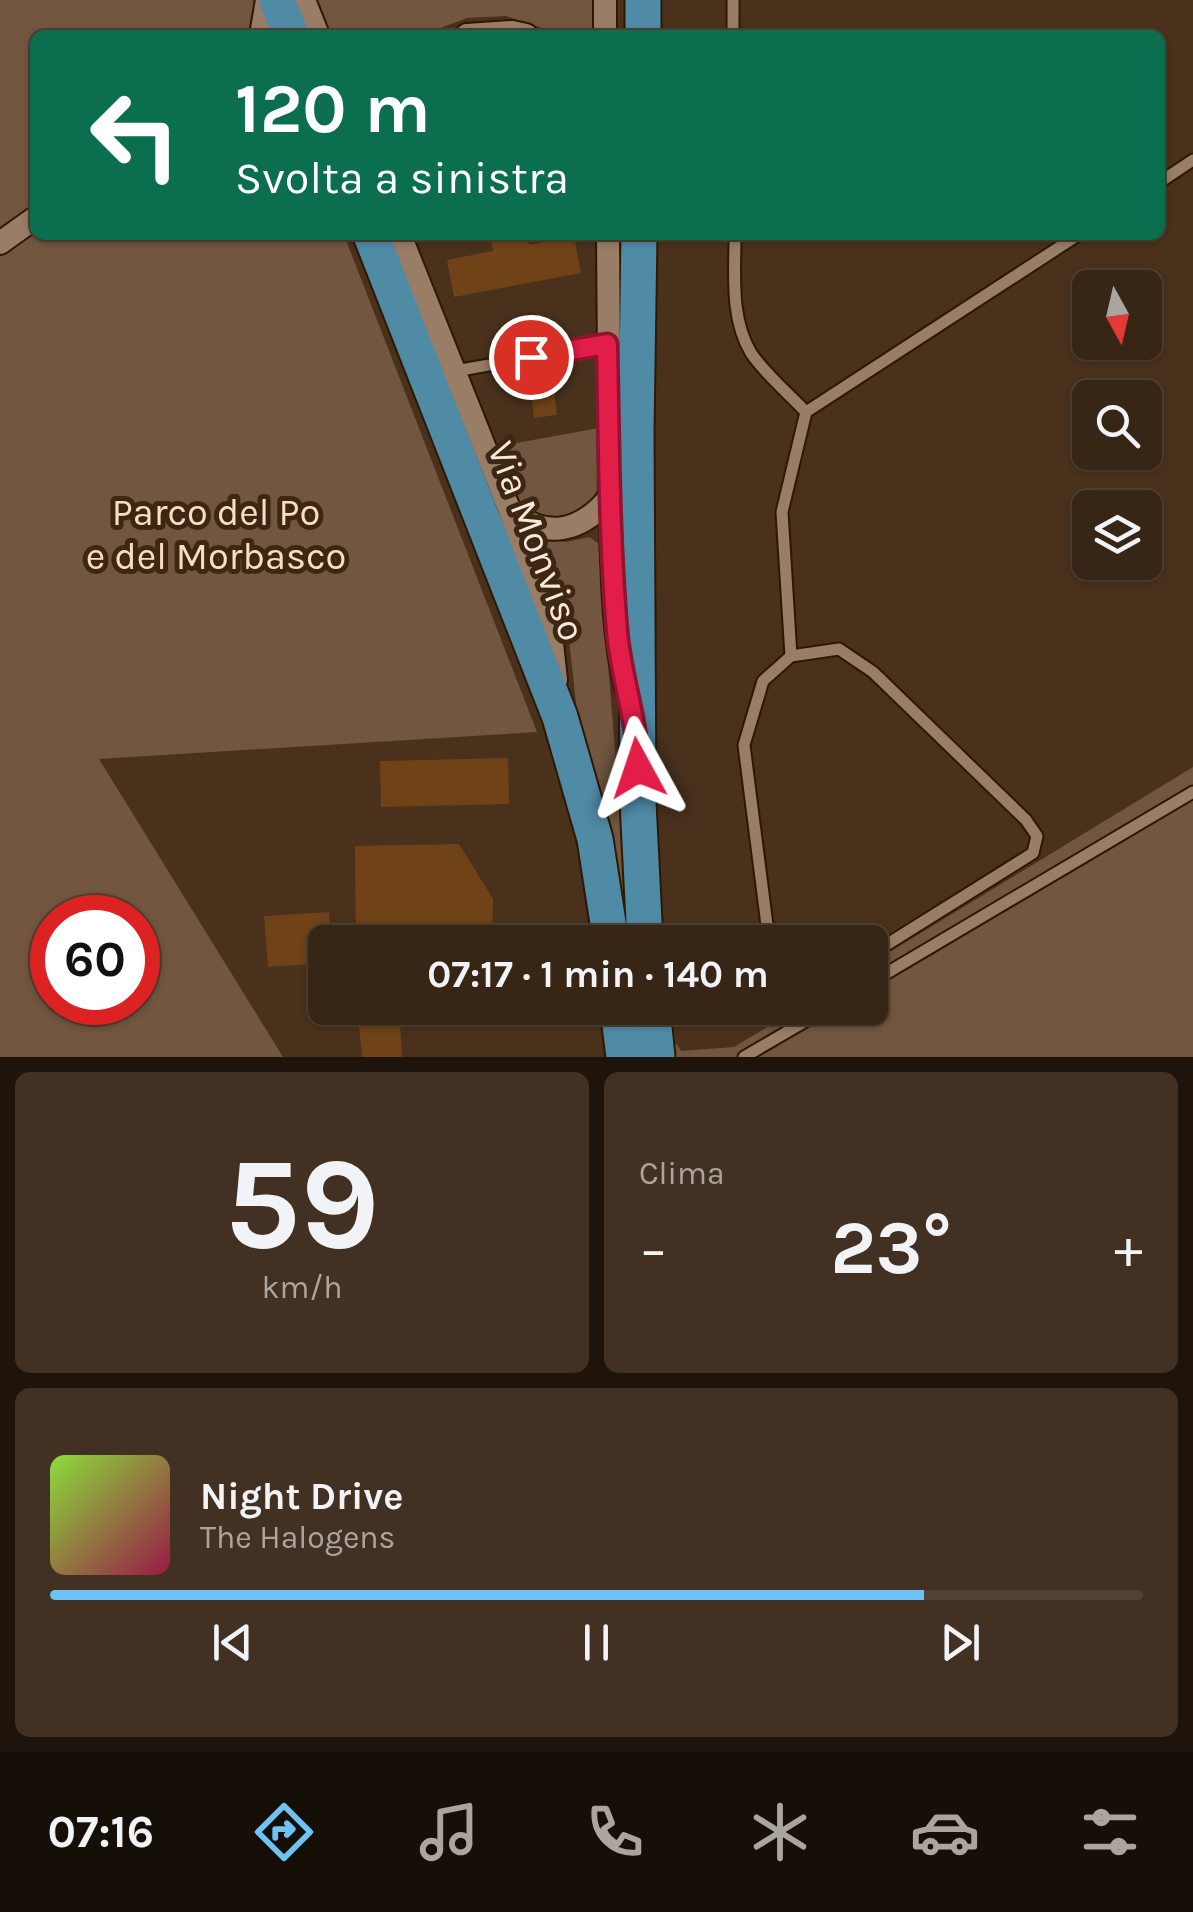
<!DOCTYPE html>
<html lang="it">
<meta charset="utf-8">
<style>
body{margin:0;font-family:Karla,sans-serif;background:#423122;color:#f1f3f6;height:100vh;display:flex;flex-direction:column;font-size:38px;white-space:nowrap}
*{box-sizing:border-box;margin:0}
p{font-size:32px;color:#aaa5a0}
.icon{flex:none;width:55px;height:55px;fill:none;stroke:currentColor;stroke-width:2;stroke-linecap:round;stroke-linejoin:round}
.map{position:relative;height:1057px;overflow:hidden}
.drawer{display:flex;flex-direction:column;gap:15px;padding:15px;background:#1e140c;flex:1}
.drawer>*{flex:none}
.guide{position:absolute;left:30px;top:30px;width:1135px;height:210px;border-radius:15px;box-shadow:0 2px 8px #0004,0 0 0 2px #514234;background:#0b6e4f;color:#fff;overflow:hidden}
.needle{width:65px;rotate:172deg}
.controls{position:absolute;left:1072px;top:270px;display:grid;gap:20px}
.controls a{display:grid;place-items:center;width:90px;height:90px;border-radius:15px;background:#372515;box-shadow:0 2px 8px #0004,0 0 0 2px #514234;font-size:50px}
.speed{position:absolute;left:30px;top:895px;display:flex;gap:20px;font-size:50px;font-weight:700;text-align:center}
.speed>*{display:grid;place-content:center;width:130px;height:130px;border-radius:50%;background:#372515;box-shadow:0 2px 8px #0004,0 0 0 2px #514234;line-height:1}
.speed .limit{border:15px solid #d22;background:#fff;color:#111}
.pin{position:absolute;display:grid;place-items:center;width:85px;height:85px;color:#fff;margin:-42px;border:5px solid #fff;border-radius:50%;box-shadow:0 2px 10px #0007}
.me{position:absolute;width:110px;margin:-55px;rotate:355deg;stroke-linejoin:round;filter:drop-shadow(0 0 8px #0008)}
.turn{display:flex;align-items:center;gap:35px;height:210px;padding:0 40px;font-size:45px}
.turn .icon{width:130px;height:130px;stroke-width:2.5}
.turn b{display:block;font-size:70px;line-height:85px}
.big{font-size:75px;font-weight:700;line-height:1.1}
.drawer .tile{flex:1;display:flex;flex-direction:column;justify-content:center;gap:15px;min-width:0;padding:0 35px;border-radius:15px;background:#423122}
.drawer .dial{align-items:center;gap:0}
.dial b{font-size:130px;line-height:1}
.song{display:flex;align-items:center;gap:30px}
.cover{width:120px;height:120px;border-radius:15px;background:linear-gradient(135deg,hsl(90 70% 55%),hsl(340 70% 35%))}
.played{height:10px;border-radius:5px;background:linear-gradient(90deg,#6fc2f4 80%,#514234 80%)}
.keys{display:flex;justify-content:space-around;direction:ltr}
.heat{display:flex;justify-content:space-between;align-items:center;font-size:55px;direction:ltr}
.drawer .tiles{flex:1;display:grid;gap:15px;grid-template-columns:1fr 1fr}
.tile:last-child{grid-column:span 2}
.trip{position:absolute;left:308px;top:925px;width:580px;height:100px;border-radius:15px;background:#372515;box-shadow:0 2px 8px #0004,0 0 0 2px #514234;font-weight:700;line-height:100px;text-align:center}
.menu{display:flex;height:160px;justify-content:space-around;align-items:center;background:#160f08;color:#aaa5a0}
.menu .icon{width:70px;height:70px}
.menu .on{color:#6fc2f4}
.menu b{font-size:45px;color:#f1f3f6}
.map>svg:first-child{display:block}
</style>
<div class="map">
<svg width="1193" height="1057" viewBox="0 0 1193 1057">
<rect width="100%" height="100%" fill="#49311c"/>
<g fill="#72563f" fill-rule="evenodd">
<path d="M0,0H253L266,35H35V235H344L537,732L99,759L283,1057H0ZM52,918H138V1002H52Z"/>
<polygon points="309,0 604,0 602,35 564,35 506,16 467,18 422,35 324,35"/>
<path d="M599,428C599,445 603,466 599,483C590,523 538,532 515,498C505,484 501,463 494,447Z"/>
<polygon points="589,537 598,543 630,930 625,930 579,729 569,640 533,547 541,539 566,542"/>
<polygon points="1193,767 1193,1057 674,1057 676,1043 681,1051 734,1047 799,1008 870,1008 870,964"/>
</g>
<g fill="#6f4317">
<polygon points="490,235 527,235 529,245 574,236 581,273 454,297 447,260 493,251"/>
<polygon points="540,314 545,344 518,349 513,319"/>
<polygon points="551,370 557,415 534,418 529,373"/>
<polygon points="508,758 509,804 381,807 380,761"/>
<polygon points="459,844 493,899 492,942 356,942 355,846"/>
<polygon points="329,912 331,942 325,942 325,963 268,967 264,916"/>
<polygon points="400,1023 402,1057 362,1057 359,1026"/>
</g>
<g fill="none" stroke-linecap="round" stroke-linejoin="round">
<g stroke="#2e1804" stroke-width="15">
<g id="lane">
<polyline points="733,0 733,35"/>
<polyline points="1160,182 1193,160"/>
<path d="M735,235C735,274 730,318 751,353C765,374 788,393 806,412L782,512L791,656"/>
<polyline points="455,371 607,344"/>
<polyline points="806,412 1078,235"/>
<polyline points="784,942 767,925 744,745 763,681 791,656 839,649 873,672 1026,820 1037,836 1033,853 878,950 870,951"/>
<polyline points="870,983 1193,792"/>
<polyline points="744,1057 828,1008"/>
</g>
</g>
<g stroke="#2e1804" stroke-width="26">
<g id="street">
<polyline points="304,0 318,35"/>
<polyline points="605,0 605,35"/>
<polyline points="261,35 267,0"/>
<polyline points="467,35 512,32 526,35"/>
<path d="M400,235L510,511C547,540 581,532 610,497L608,235"/>
<polyline points="0,243 35,218"/>
<path d="M610,497C613,560 611,626 626,688"/>
<polyline points="510,511 550,625 556,680"/>
</g>
</g>
<g stroke="#2e1804" stroke-width="39">
<g id="primary">
<polyline points="277,0 291,35"/>
<polyline points="643,35 643,0"/>
<polyline points="371,235 560,717 595,839 611,942"/>
<polyline points="639,235 636,431 638,802 645,942"/>
<polyline points="618,1008 624,1057"/>
<polyline points="652,1008 657,1057"/>
</g>
</g>
<use href="#lane" stroke="#997d66" stroke-width="11"/>
<use href="#street" stroke="#997d66" stroke-width="22"/>
<use href="#primary" stroke="#508ba6" stroke-width="35"/>
</g>
<g fill="none" stroke-linecap="round" stroke-linejoin="round">
<g stroke="#92132f" stroke-width="25">
<path id="route" d="M531,357L607,344C609,439 609,535 617,631C621,678 638,721 638,768"/>
</g>
<use href="#route" stroke="#e11d48" stroke-width="18"/>
</g>
<g text-anchor="middle" stroke-width="10" stroke-linejoin="round" paint-order="stroke">
<g font-size="38" fill="#f9dcc4" stroke="#3e2712">
<text x="216" y="525">Parco del Po<tspan x="216" dy="44">e del Morbasco</tspan></text>
</g>
<g font-size="38" fill="#f8e9dc" stroke="#3e2712">
<text transform="translate(537 541) rotate(69)" y="13">Via Monviso</text>
</g>
</g>
</svg>
<div class="controls">
<a><svg class="needle" viewBox="-14 -14 28 28"><path d="M0-13l5 13h-10z" fill="#e53935"/><path d="M0 13l5-13h-10z" fill="#aaa5a0"/></svg></a>
<a><svg class="icon" aria-label="search" viewBox="0 0 24 24"><circle cx="10" cy="10" r="6"/><path d="M15 15l6 6"/></svg></a>
<a><svg class="icon" aria-label="layers" viewBox="0 0 24 24"><path d="M12 4l9 5-9 5-9-5zM3 14l9 5 9-5"/></svg></a>
</div>
<div class="speed"><div class="limit">60</div></div>
<div class="pin" style="left:531px;top:357px;background:#d93025"><svg class="icon" aria-label="arrive" viewBox="0 0 24 24"><path d="M6 21V4h12l-3 4 3 4H6"/></svg></div>
<svg class="me" style="left:638px;top:768px" viewBox="-20 -20 40 40"><path d="M0-17L14 15 0 8-14 15z" fill="#e11d48" stroke="#fff" stroke-width="4"/></svg>
<div class="trip">07:17 · 1 min · 140 m</div>
<div class="guide">
<div class="turn"><svg class="icon" aria-label="left" viewBox="0 0 24 24"><path d="M17 20v-9H6M10 6l-5 5 5 5"/></svg><div><b>120 m</b>Svolta a sinistra</div></div>
</div>
</div>
<section class="drawer">
<div class="tiles">
<div class="tile dial"><b>59</b><p>km/h</p></div>
<div class="tile"><p>Clima</p>
<div class="heat"><a>−</a><b class="big">23°</b><a>+</a></div>
</div>
<div class="tile">
<div class="song"><i class="cover"></i><div><b>Night Drive</b><p>The Halogens</p></div></div>
<div class="played"></div>
<div class="keys"><svg class="icon" aria-label="previous" viewBox="0 0 24 24"><path d="M18 5L8 12l10 7zM5 5v14"/></svg><svg class="icon" aria-label="pause" viewBox="0 0 24 24"><path d="M8 5v14M16 5v14"/></svg><svg class="icon" aria-label="next" viewBox="0 0 24 24"><path d="M6 5l10 7-10 7zM19 5v14"/></svg></div>
</div>
</div>
</section>
<nav class="menu">
<b>07:16</b>
<svg class="icon on" aria-label="directions" viewBox="0 0 24 24"><path d="M12 3l9 9-9 9-9-9zM9 14v-3h6M13 9l2 2-2 2"/></svg>
<svg class="icon" aria-label="music" viewBox="0 0 24 24"><path d="M9 18V5l10-2v13"/><circle cx="6" cy="18" r="3"/><circle cx="16" cy="16" r="3"/></svg>
<svg class="icon" aria-label="phone" viewBox="0 0 24 24"><path d="M5 4h4l2 5-3 2q2 4 5 5l2-3 5 2v4C11 20 4 13 5 4z"/></svg>
<svg class="icon" aria-label="climate" viewBox="0 0 24 24"><path d="M12 3v18M4 7l16 10M4 17L20 7"/></svg>
<svg class="icon" aria-label="car" viewBox="0 0 24 24"><path d="M5 17H2v-5l4-1 3-4h7l3 4 3 1v5h-3M9 17h6M6 11h13"/><circle cx="7" cy="17" r="2"/><circle cx="17" cy="17" r="2"/></svg>
<svg class="icon" aria-label="filters" viewBox="0 0 24 24"><path d="M4 7h16M4 17h16"/><circle cx="9" cy="7" r="2"/><circle cx="15" cy="17" r="2"/></svg>
</nav>
